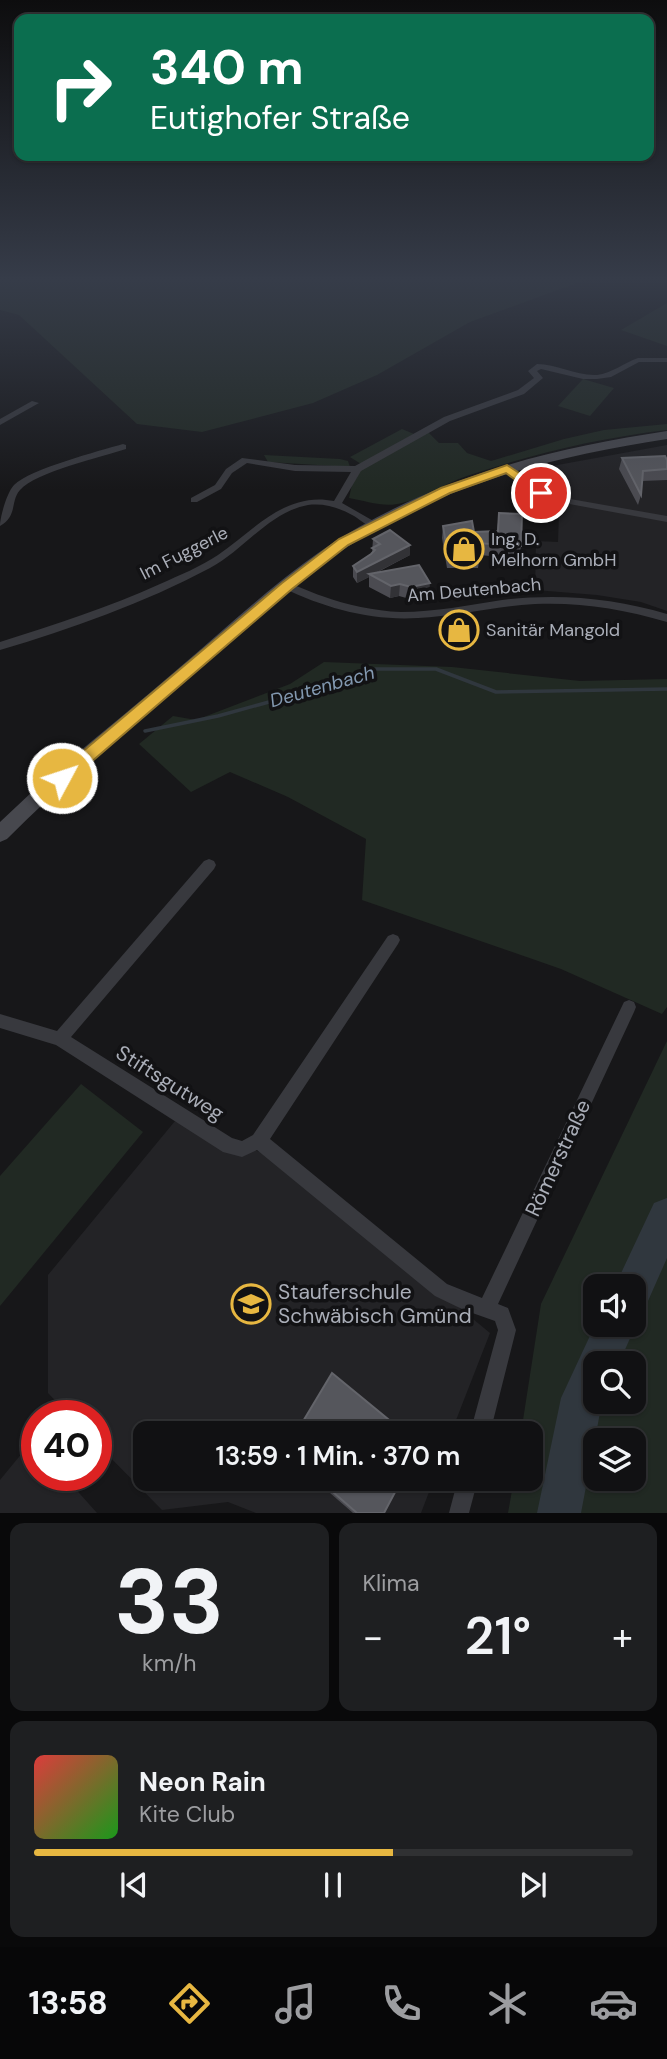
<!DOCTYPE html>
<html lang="de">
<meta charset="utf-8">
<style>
body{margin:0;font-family:"DM Sans",sans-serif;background:#1e1f21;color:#f1f3f6;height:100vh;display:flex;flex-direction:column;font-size:26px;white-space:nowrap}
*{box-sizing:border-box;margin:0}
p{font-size:23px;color:#9c9da0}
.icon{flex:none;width:38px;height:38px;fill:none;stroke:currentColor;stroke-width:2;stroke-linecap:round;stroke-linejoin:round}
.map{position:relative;height:1513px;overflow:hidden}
.side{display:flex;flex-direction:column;gap:10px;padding:10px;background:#09090a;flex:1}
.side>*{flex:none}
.banner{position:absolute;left:14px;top:14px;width:640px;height:147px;border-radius:14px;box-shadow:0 2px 5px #0004,0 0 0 2px #303133;background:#0b6e4f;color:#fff;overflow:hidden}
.fabs{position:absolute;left:583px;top:1274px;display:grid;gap:14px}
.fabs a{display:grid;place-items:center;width:63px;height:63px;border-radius:14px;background:#111113;box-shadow:0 2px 5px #0004,0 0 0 2px #303133;font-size:35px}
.speed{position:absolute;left:21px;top:1400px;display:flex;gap:14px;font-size:35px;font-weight:700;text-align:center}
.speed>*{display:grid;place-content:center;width:91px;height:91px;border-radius:50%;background:#111113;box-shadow:0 2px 5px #0004,0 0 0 2px #303133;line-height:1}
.speed .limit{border:10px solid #d22;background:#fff;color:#111}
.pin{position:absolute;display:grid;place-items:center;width:60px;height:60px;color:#fff;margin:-30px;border:4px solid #fff;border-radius:50%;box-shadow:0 2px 7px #0007}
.me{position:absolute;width:77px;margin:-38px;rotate:50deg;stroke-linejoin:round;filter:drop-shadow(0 0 5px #0008)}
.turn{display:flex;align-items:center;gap:24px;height:147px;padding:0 21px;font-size:32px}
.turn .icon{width:91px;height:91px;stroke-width:2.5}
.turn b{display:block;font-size:49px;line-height:60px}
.big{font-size:52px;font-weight:600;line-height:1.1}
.side .tile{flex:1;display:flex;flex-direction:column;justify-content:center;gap:10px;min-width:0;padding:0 24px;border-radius:14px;background:#1e1f21}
.side .dial{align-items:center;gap:0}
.dial b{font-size:91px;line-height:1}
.song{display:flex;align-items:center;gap:21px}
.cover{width:84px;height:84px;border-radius:10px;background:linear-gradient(135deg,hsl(0 70% 55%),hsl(120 70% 35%))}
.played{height:7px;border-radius:4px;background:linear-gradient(90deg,#e7b741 60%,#303133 60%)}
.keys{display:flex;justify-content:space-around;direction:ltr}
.heat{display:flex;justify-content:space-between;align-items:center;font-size:38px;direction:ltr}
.side .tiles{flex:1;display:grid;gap:10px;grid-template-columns:1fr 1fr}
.tile:last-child{grid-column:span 2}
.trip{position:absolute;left:133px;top:1421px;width:410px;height:70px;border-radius:14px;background:#111113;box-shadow:0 2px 5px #0004,0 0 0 2px #303133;font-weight:600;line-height:70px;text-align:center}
.menu{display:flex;height:112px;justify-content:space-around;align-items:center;background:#070708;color:#9c9da0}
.menu .icon{width:49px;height:49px}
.menu .active{color:#e7b741}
.menu b{font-size:32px;color:#f1f3f6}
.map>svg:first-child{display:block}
</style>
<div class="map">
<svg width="667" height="1513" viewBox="0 0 667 1513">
<rect width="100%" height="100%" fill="#171719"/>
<g fill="#232326">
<polygon points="667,445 667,611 641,602 597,595 535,590 536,541 558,542 559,512 563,495 545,488 538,479 540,471 552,466"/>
<polygon points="175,1121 214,1140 276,1156 490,1333 451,1433 145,1433 145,1479 434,1479 421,1513 256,1513 228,1502 162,1510 96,1443 96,1416 70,1416 48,1393 48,1275"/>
<polygon points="32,1441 37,1446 37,1475 63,1475 97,1513 0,1513 0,1480"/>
</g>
<g fill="#212923" fill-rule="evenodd">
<polygon points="0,278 591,278 470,322 377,375 313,403 202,432 137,424 19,315 0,310"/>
<polygon points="667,303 667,346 621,330"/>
<polygon points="583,379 614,388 590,416 558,406"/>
<path d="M667,424V430C599,438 532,454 467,476C445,483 425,498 402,503C385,508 366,501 349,498L353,480L362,469L427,431L439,443H458L467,453L491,461L564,439L604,430Z"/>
<polygon points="402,429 414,434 361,464 350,457"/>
<polygon points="264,455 340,459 348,461 350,467 268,462"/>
<polygon points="324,662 452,667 580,681 667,679 667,1007 662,1014 561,969 362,900 366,839 288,797 230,772 191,792 139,744 173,716 196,720 290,684"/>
<path d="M667,1041V1513H508L514,1479H530V1433H521L541,1304ZM595,1286H634V1325H595ZM595,1363H634V1402H595ZM595,1440H634V1479H595Z"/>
<polygon points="81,1084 143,1132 0,1306 0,1176"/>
</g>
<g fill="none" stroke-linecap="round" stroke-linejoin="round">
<polyline stroke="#30373e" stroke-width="3.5" points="145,731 218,716 327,686 376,669 436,669 496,692 667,689"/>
<g fill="#30373e" fill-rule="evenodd">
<polygon points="667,1198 667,1258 648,1301 634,1306 634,1286 615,1286 654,1203"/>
<polygon points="634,1320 636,1325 619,1363 595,1363 595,1402 602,1402 581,1513 537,1513 561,1398 595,1325 634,1325"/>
</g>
<g fill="#38393e" fill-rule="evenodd">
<path d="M638,358H667V362H639L611,377L597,379H583L541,369L537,371L543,378L524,394L450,421L361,471L342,503L377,523V527C368,528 362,521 354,516C340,508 325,503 308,505C269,512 243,551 210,568C144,603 71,629 0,650V642C54,625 109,607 160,584C180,575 200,567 218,555C254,530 286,491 334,501L351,472L295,471L247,463L232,473L221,489L197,502H191V498L215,485L226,469L242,458L295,465L355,466L444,417L518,390L534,378L528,371L537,364C557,364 576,376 597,375C612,373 624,363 638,358Z"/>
<polygon points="32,401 39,403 0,425 0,419"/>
<path d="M123,444L126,445V449C102,457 35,472 20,490C10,501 18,516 0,526C0,517 7,492 14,485C30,469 99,451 123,444Z"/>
<polygon points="507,466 528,481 559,497 667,516 667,522 553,501 522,485 504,471 502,469"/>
<path d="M287,583C299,586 310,592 322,596C347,605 374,611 401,612C435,612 469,605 502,600C558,593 614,598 667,614V622C623,609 580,602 535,604C496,606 457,616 418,618C371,621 325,608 283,588L282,586Z"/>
<polygon points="209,859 214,861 216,865 214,869 71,1037 232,1138 242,1141 253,1135 388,936 393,934 398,936 400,940 398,944 270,1139 447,1284 482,1298 624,1002 629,1000 634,1002 636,1007 634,1012 498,1304 508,1308 516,1330 490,1433 470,1433 498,1330 495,1321 464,1310 435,1296 257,1150 242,1157 223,1152 56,1045 0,1028 0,1014 57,1031 204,861"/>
<polygon points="458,1479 478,1479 469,1513 449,1513"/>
</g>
<path fill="#47484e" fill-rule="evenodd" d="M667,431V439C548,457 431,488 331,558C277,595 230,642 181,685C122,735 61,784 7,839L0,842V822L33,791C81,749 131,710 179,668C237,619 292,565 359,527C454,473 560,447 667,431Z"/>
</g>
<g fill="#4b4b51">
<polygon points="622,458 667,460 667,480 642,481 641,495 638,505 619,469"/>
<polygon points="499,513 521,546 519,559 480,555 478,568 447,568 442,538 443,526 474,532 497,531"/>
<polygon points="373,539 410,555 376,573 419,565 429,595 410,599 399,596 390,598 369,587 369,577 357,583 353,577 353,566 372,553"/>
<polygon points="314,1479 402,1479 384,1513 353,1513"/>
</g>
<g fill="#323236">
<polygon points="410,545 410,555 371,575 369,574 369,577 357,583 357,572"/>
<polygon points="430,583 429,595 410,599 411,587"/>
<polygon points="400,584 399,596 390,598 391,586"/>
</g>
<g fill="#55565c" stroke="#63646a" stroke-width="2">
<polygon points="665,456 667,460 667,469 643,471 641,495 622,458"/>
<polygon points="499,513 522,514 521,546 477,543 480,555 448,556 443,526 472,521 474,532 498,531"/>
<polygon points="390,530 410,545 357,572 353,566 371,554 375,550 372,548 380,544 373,539"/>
<polygon points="419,565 430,583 411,587 400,584 391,586 369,574"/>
<polygon points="332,1373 405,1433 296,1433"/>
<polygon points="318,1479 402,1479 384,1513 357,1513"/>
</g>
<linearGradient id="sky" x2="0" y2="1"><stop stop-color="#0d0d0e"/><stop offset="0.57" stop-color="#363c49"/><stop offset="1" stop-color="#363c49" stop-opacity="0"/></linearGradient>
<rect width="667" height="490" fill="url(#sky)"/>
<polygon fill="#e7b741" stroke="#96772a" stroke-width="2" points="507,465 545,490 545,495 536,495 506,473 450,493 348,545 292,589 68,782 56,782 54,778 56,774 282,583 339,539 441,488"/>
<defs>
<g id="shop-ring" transform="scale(2.0125)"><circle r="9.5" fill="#121214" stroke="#e7b741" stroke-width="1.5"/><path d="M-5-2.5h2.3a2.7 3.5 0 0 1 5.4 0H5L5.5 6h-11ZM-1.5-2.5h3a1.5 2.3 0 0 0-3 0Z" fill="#e7b741"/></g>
<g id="school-ring" transform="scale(2.0125)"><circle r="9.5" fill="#121214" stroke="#e7b741" stroke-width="1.5"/><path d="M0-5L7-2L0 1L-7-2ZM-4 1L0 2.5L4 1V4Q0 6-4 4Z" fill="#e7b741"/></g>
</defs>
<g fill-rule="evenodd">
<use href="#shop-ring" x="464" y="549"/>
<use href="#shop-ring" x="459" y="630"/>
<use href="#school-ring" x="251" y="1304"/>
</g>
<g text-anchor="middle" stroke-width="7" stroke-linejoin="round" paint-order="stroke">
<g font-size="18" fill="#aaaeb8" stroke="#121214" text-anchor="start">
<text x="491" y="545">Ing. D.<tspan x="491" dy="21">Melhorn GmbH</tspan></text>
<text x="486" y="636">Sanitär Mangold</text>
</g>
<g font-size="18" fill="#aaaeb8" stroke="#121214">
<text transform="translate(184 553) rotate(-27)" y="6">Im Fuggerle</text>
<text transform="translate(474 590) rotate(-5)" y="6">Am Deutenbach</text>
</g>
<g font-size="19" font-style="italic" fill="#8399b1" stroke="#121214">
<text transform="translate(322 686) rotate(-16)" y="7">Deutenbach</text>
</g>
<g font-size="21" fill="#aaaeb8" stroke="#121214">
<text transform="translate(170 1083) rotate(32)" y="7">Stiftsgutweg</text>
<text transform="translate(558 1158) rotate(-65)" y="7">Römerstraße</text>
</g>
<g font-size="21" fill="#aaaeb8" stroke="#121214" text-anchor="start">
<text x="278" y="1299">Stauferschule<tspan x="278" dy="24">Schwäbisch Gmünd</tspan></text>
</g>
</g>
</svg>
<div class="fabs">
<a><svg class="icon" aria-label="sound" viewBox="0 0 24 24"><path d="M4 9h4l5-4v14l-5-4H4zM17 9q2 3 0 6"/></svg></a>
<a><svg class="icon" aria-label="search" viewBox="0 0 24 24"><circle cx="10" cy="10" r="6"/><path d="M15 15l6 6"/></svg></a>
<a><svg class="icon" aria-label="layers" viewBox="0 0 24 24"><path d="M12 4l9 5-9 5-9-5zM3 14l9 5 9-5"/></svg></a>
</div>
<div class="speed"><div class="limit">40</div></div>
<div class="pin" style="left:541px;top:493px;background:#d93025"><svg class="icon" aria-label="arrive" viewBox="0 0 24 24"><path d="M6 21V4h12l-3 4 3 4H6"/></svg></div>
<svg class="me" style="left:62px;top:778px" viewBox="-20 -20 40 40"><circle r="17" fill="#e7b741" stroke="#fff" stroke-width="3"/><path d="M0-11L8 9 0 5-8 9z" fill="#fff"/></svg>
<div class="trip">13:59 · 1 Min. · 370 m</div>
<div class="banner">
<div class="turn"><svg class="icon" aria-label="right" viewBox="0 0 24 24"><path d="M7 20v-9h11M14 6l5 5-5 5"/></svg><div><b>340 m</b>Eutighofer Straße</div></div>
</div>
</div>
<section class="side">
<div class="tiles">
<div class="tile dial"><b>33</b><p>km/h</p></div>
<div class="tile"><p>Klima</p>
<div class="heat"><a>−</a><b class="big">21°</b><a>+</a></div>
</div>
<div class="tile">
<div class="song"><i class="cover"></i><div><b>Neon Rain</b><p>Kite Club</p></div></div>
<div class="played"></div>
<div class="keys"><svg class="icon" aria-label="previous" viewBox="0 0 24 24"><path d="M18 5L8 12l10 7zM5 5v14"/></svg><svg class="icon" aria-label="pause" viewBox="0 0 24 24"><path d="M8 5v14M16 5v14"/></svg><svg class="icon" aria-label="next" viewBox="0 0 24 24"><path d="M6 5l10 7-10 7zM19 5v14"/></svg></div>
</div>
</div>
</section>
<nav class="menu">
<b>13:58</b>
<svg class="icon active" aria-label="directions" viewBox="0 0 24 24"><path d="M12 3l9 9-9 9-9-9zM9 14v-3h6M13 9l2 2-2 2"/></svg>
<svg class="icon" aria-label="music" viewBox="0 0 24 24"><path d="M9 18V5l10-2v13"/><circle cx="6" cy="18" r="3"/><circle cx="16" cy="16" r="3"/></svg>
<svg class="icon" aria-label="phone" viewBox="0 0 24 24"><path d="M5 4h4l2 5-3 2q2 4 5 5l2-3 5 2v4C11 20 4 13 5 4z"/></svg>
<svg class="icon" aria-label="climate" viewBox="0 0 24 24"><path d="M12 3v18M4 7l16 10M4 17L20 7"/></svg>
<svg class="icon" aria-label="car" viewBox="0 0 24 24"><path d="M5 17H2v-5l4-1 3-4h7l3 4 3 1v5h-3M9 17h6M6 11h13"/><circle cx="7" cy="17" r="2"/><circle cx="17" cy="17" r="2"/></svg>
</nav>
